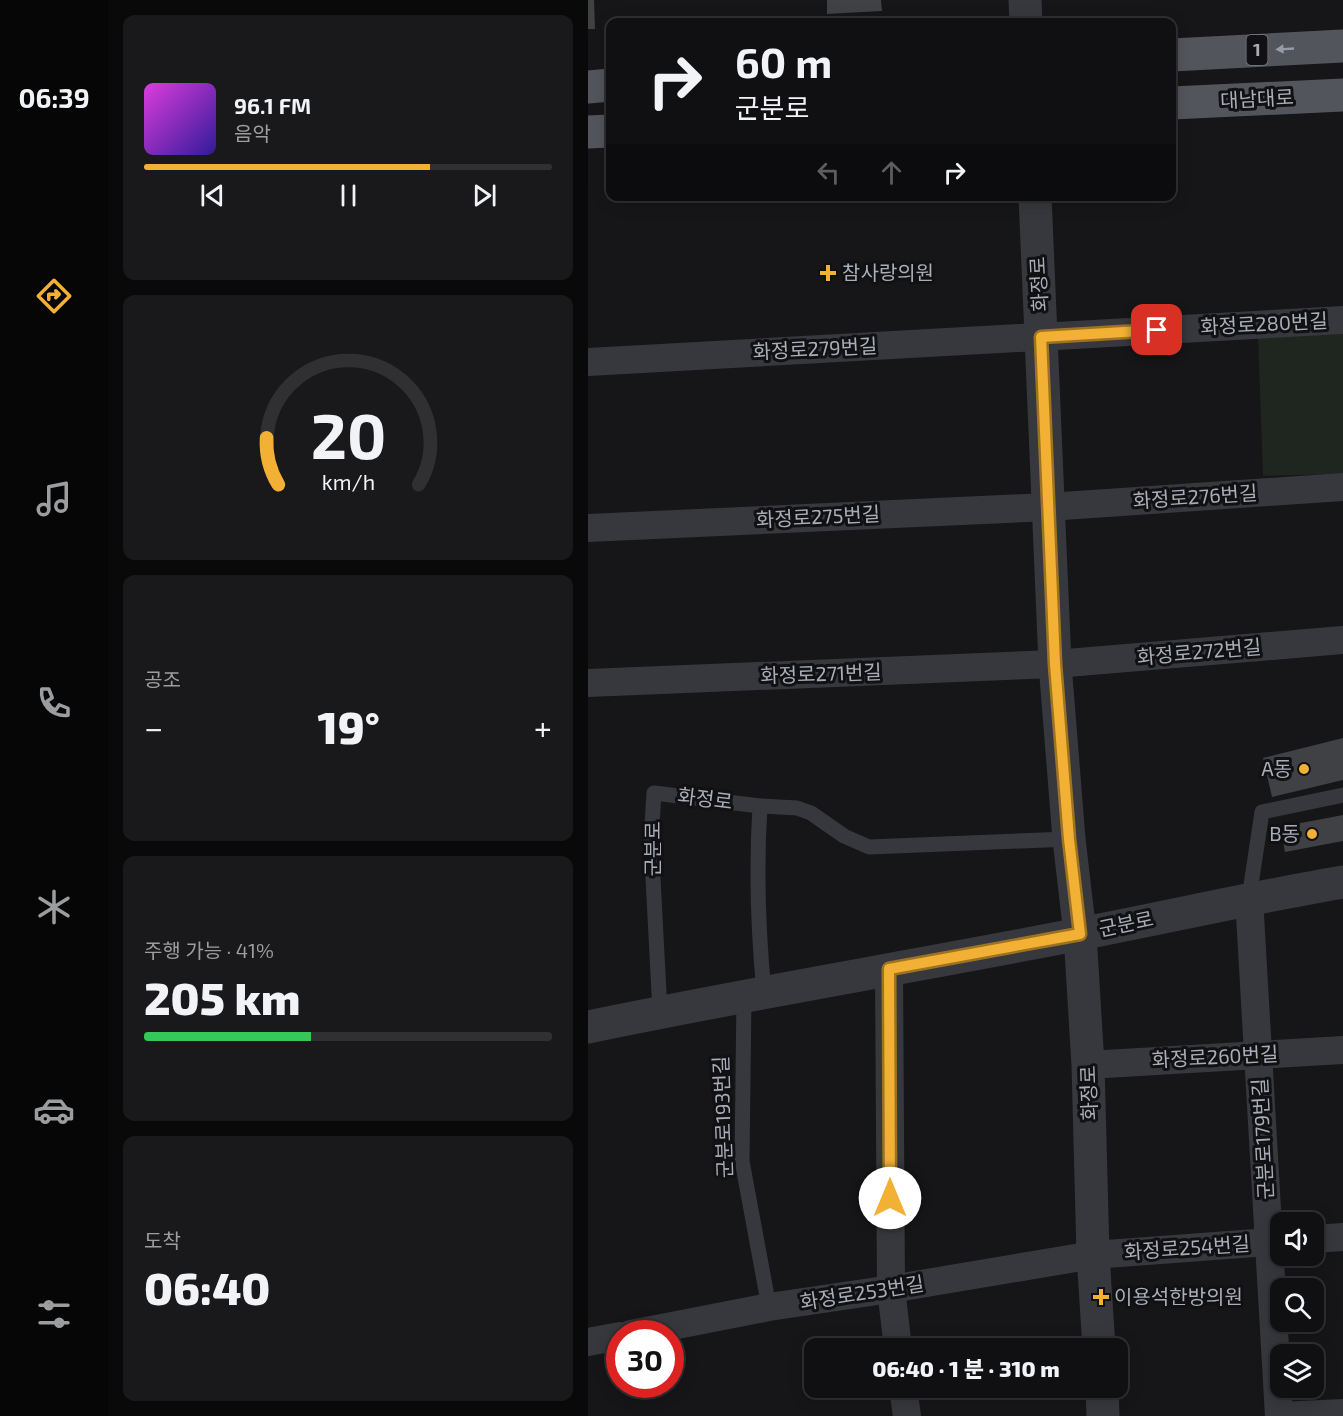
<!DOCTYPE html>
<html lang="ko">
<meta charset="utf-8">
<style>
body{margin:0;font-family:"Exo 2","Noto Sans KR",sans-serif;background:#19191b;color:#f1f3f6;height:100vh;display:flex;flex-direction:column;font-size:22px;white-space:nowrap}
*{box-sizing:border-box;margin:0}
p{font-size:20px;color:#9c9d9f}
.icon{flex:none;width:33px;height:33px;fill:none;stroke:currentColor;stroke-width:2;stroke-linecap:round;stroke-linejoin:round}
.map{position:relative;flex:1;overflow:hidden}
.details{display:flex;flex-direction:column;gap:15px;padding:15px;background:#09090a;width:480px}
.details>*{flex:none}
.hud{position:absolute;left:18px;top:18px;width:570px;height:183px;border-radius:12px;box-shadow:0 3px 15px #0003,0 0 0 2px #303032;background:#101012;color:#f1f3f6;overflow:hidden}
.buttons{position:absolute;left:682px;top:1212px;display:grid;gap:12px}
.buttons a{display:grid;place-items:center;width:54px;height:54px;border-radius:12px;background:#101012;box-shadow:0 3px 15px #0003,0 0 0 2px #303032;font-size:30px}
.speed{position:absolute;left:18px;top:1320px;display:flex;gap:12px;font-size:30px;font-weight:700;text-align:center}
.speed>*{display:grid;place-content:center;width:78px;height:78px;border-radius:50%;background:#101012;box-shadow:0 3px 15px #0003,0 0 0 2px #303032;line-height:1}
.speed .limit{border:9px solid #d22;background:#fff;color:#111}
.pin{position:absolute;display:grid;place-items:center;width:51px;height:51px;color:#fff;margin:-26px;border-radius:12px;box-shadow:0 3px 9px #0006}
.me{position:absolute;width:66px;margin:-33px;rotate:0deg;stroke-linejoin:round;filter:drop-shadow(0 0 4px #0008)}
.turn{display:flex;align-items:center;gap:21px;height:126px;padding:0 30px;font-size:27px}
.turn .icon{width:78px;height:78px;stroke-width:2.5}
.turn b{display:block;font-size:42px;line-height:51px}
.lanes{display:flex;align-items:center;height:57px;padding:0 30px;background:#0003;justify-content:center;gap:30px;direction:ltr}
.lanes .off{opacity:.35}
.big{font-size:45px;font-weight:800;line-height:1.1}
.details .widget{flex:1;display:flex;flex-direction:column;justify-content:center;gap:9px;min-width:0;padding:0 21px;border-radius:12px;background:#19191b}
.details .dial{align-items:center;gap:0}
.dial svg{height:156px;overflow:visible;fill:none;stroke:#303032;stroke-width:7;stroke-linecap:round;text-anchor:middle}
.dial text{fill:#f1f3f6;stroke:none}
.song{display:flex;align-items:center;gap:18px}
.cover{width:72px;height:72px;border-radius:9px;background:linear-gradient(135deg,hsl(300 70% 55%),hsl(250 70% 35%))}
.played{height:6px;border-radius:3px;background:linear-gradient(90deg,#f2b134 70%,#303032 70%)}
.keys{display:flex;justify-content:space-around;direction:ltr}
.heat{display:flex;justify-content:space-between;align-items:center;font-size:33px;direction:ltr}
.charge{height:9px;border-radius:4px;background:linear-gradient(90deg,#34c759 41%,#303032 0)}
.trip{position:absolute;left:216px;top:1338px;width:324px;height:60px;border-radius:12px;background:#101012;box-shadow:0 3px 15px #0003,0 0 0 2px #303032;font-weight:800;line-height:60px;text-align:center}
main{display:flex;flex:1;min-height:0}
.menu{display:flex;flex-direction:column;width:108px;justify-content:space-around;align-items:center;background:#060607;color:#9c9d9f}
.menu .icon{width:42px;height:42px}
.menu .current{color:#f2b134}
.menu b{font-size:27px;color:#f1f3f6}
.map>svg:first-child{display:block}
</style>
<main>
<nav class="menu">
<b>06:39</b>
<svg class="icon current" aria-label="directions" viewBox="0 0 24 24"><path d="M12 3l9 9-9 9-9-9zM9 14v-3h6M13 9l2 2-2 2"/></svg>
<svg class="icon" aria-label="music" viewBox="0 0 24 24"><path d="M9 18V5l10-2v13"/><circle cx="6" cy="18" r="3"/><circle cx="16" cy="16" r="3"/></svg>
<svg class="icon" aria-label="phone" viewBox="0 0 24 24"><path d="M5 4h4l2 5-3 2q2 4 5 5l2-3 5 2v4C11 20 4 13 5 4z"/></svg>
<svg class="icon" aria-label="climate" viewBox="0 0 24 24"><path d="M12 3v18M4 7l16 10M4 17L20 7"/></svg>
<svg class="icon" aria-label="car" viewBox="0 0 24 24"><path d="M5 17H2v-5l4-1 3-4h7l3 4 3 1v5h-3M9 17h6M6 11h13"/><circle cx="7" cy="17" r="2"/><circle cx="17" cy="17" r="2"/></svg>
<svg class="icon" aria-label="filters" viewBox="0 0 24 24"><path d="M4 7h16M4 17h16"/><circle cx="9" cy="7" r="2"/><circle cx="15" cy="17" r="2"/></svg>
</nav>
<section class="details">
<div class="widget">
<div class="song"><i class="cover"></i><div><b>96.1 FM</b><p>음악</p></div></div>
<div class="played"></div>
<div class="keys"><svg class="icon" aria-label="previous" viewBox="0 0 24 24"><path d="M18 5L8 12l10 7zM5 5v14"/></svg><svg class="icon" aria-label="pause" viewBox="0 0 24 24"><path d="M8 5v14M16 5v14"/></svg><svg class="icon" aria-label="next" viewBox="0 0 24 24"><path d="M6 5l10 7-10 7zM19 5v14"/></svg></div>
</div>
<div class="widget dial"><svg viewBox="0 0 100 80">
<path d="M14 69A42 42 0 1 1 86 69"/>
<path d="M14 69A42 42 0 0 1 8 45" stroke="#f2b134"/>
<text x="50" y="56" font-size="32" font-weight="700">20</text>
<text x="50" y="72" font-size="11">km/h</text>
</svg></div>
<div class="widget"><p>공조</p>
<div class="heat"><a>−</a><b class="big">19°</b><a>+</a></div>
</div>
<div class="widget"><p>주행 가능 · 41%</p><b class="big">205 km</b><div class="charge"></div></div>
<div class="widget"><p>도착</p><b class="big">06:40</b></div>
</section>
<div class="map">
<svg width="755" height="1416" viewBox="0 0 755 1416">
<rect width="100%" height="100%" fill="#161618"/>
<polygon fill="#1e261f" points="755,334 755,474 675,476 670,336"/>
<g fill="#404145">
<polygon points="0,0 6,0 7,29 0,29"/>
<polygon points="239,0 293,0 294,11 239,14"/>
<polygon points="755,738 755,780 684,797 675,758"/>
<polygon points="755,815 755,841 697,852 692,827"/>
</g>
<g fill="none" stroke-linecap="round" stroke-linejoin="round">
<g stroke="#37383d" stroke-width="15">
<path d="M172,806C168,868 170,930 176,992"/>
<polyline points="661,898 674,812 755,795"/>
<polyline points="156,996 154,1161 181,1307"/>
<polyline points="72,1012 63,840 66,793 172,806 209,808 223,813 256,836 281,847 481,839"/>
</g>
<g stroke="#37383d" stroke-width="28">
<polyline points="0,362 755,320"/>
<polyline points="0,528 460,507 755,487"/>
<polyline points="0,683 467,664 755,640"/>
<polyline points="661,898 691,1416"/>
<polyline points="301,969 303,1289 310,1348"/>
<polyline points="500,1065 755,1050"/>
<polyline points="726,1239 755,1237"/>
<polyline points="43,1334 181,1307 303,1289 505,1255 693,1241"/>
<polyline points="0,1342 32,1336"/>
<polyline points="315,1388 319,1416"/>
<polyline points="691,1416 755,1413"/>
</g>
<g stroke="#37383d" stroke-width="33">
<polyline points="437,0 438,22"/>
<polyline points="447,196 467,664 481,839 492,934 500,1065 505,1255 511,1348"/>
<path d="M0,1027C163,993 328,966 492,934C580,917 667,897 755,882"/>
<polyline points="514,1388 515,1416"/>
</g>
<g stroke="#53555c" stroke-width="33">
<polyline points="584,55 755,46"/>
<polyline points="0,87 22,85"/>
<polyline points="584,103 755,95"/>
<polyline points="0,132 22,131"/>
</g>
</g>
<defs><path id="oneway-solid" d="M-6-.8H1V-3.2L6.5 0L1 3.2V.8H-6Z" transform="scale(1.5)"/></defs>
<use fill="#979ba6" href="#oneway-solid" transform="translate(697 49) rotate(177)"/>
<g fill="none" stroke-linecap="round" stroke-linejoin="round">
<g stroke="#9d7322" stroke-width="15">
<polyline id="route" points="302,1198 301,969 492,934 481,839 467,664 453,337 569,330"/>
</g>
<use href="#route" stroke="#f2b134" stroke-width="10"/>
</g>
<g fill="#f2b134" stroke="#111113" stroke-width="2">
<path d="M237 264h6v6h6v6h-6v6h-6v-6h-6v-6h6z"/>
<circle cx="716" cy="769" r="6"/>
<circle cx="724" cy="834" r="6"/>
<path d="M510 1288h6v6h6v6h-6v6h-6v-6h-6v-6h6z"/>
</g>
<g text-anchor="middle" stroke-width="6" stroke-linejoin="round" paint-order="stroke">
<rect fill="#111113" stroke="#7b7e86" stroke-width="1.5" x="658.5" y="35" width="21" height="30" rx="4.5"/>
<g font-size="18" font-weight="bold" fill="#a8adb8">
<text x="669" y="56">1</text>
</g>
<g font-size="20" fill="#a8adb8" stroke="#111113">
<text transform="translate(669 99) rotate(-3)" y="7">대남대로</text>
<text transform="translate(451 284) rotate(-93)" y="7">화정로</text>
<text transform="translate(676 324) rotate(-3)" y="7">화정로280번길</text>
<text transform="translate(227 349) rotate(-3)" y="7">화정로279번길</text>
<text transform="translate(607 497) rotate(-4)" y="7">화정로276번길</text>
<text transform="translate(230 517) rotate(-3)" y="7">화정로275번길</text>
<text transform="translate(611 652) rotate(-5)" y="7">화정로272번길</text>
<text transform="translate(233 674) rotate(-2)" y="7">화정로271번길</text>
<text transform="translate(117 799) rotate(7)" y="7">화정로</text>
<text transform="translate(65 849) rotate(-90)" y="7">군분로</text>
<text transform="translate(538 924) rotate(-12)" y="7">군분로</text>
<text transform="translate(627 1057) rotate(-3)" y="7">화정로260번길</text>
<text transform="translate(501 1093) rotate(-92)" y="7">화정로</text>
<text transform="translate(135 1117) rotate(-92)" y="7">군분로193번길</text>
<text transform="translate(675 1139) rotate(-93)" y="7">군분로179번길</text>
<text transform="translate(599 1248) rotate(-4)" y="7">화정로254번길</text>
<text transform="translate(274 1293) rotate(-9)" y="7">화정로253번길</text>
</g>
<g font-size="20" fill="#a8adb8" stroke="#111113" text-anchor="start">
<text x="254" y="280">참사랑의원</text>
<text x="704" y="776" text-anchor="end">A동</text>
<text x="712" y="841" text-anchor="end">B동</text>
<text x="526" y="1304">이용석한방의원</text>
</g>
</g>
</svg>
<div class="buttons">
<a><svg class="icon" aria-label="sound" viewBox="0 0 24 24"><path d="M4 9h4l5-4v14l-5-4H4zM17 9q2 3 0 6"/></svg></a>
<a><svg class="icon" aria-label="search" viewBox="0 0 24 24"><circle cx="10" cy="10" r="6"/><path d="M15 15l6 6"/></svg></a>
<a><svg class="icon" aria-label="layers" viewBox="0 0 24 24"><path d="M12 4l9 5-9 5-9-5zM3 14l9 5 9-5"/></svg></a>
</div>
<div class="speed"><div class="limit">30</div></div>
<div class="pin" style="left:569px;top:330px;background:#d93025"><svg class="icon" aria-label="arrive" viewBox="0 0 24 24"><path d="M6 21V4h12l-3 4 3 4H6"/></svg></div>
<svg class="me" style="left:302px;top:1198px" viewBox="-20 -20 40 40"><circle r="19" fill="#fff"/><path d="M0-13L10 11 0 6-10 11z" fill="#f2b134"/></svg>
<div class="trip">06:40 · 1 분 · 310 m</div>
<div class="hud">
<div class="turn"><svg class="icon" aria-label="right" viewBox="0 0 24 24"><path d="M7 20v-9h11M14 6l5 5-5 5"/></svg><div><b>60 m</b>군분로</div></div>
<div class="lanes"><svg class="icon off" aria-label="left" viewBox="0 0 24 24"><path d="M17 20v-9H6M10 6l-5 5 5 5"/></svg><svg class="icon off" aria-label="ahead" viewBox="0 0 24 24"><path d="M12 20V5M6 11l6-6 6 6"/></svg><svg class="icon" aria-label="right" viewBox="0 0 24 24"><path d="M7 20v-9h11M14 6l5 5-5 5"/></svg></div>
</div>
</div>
</main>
